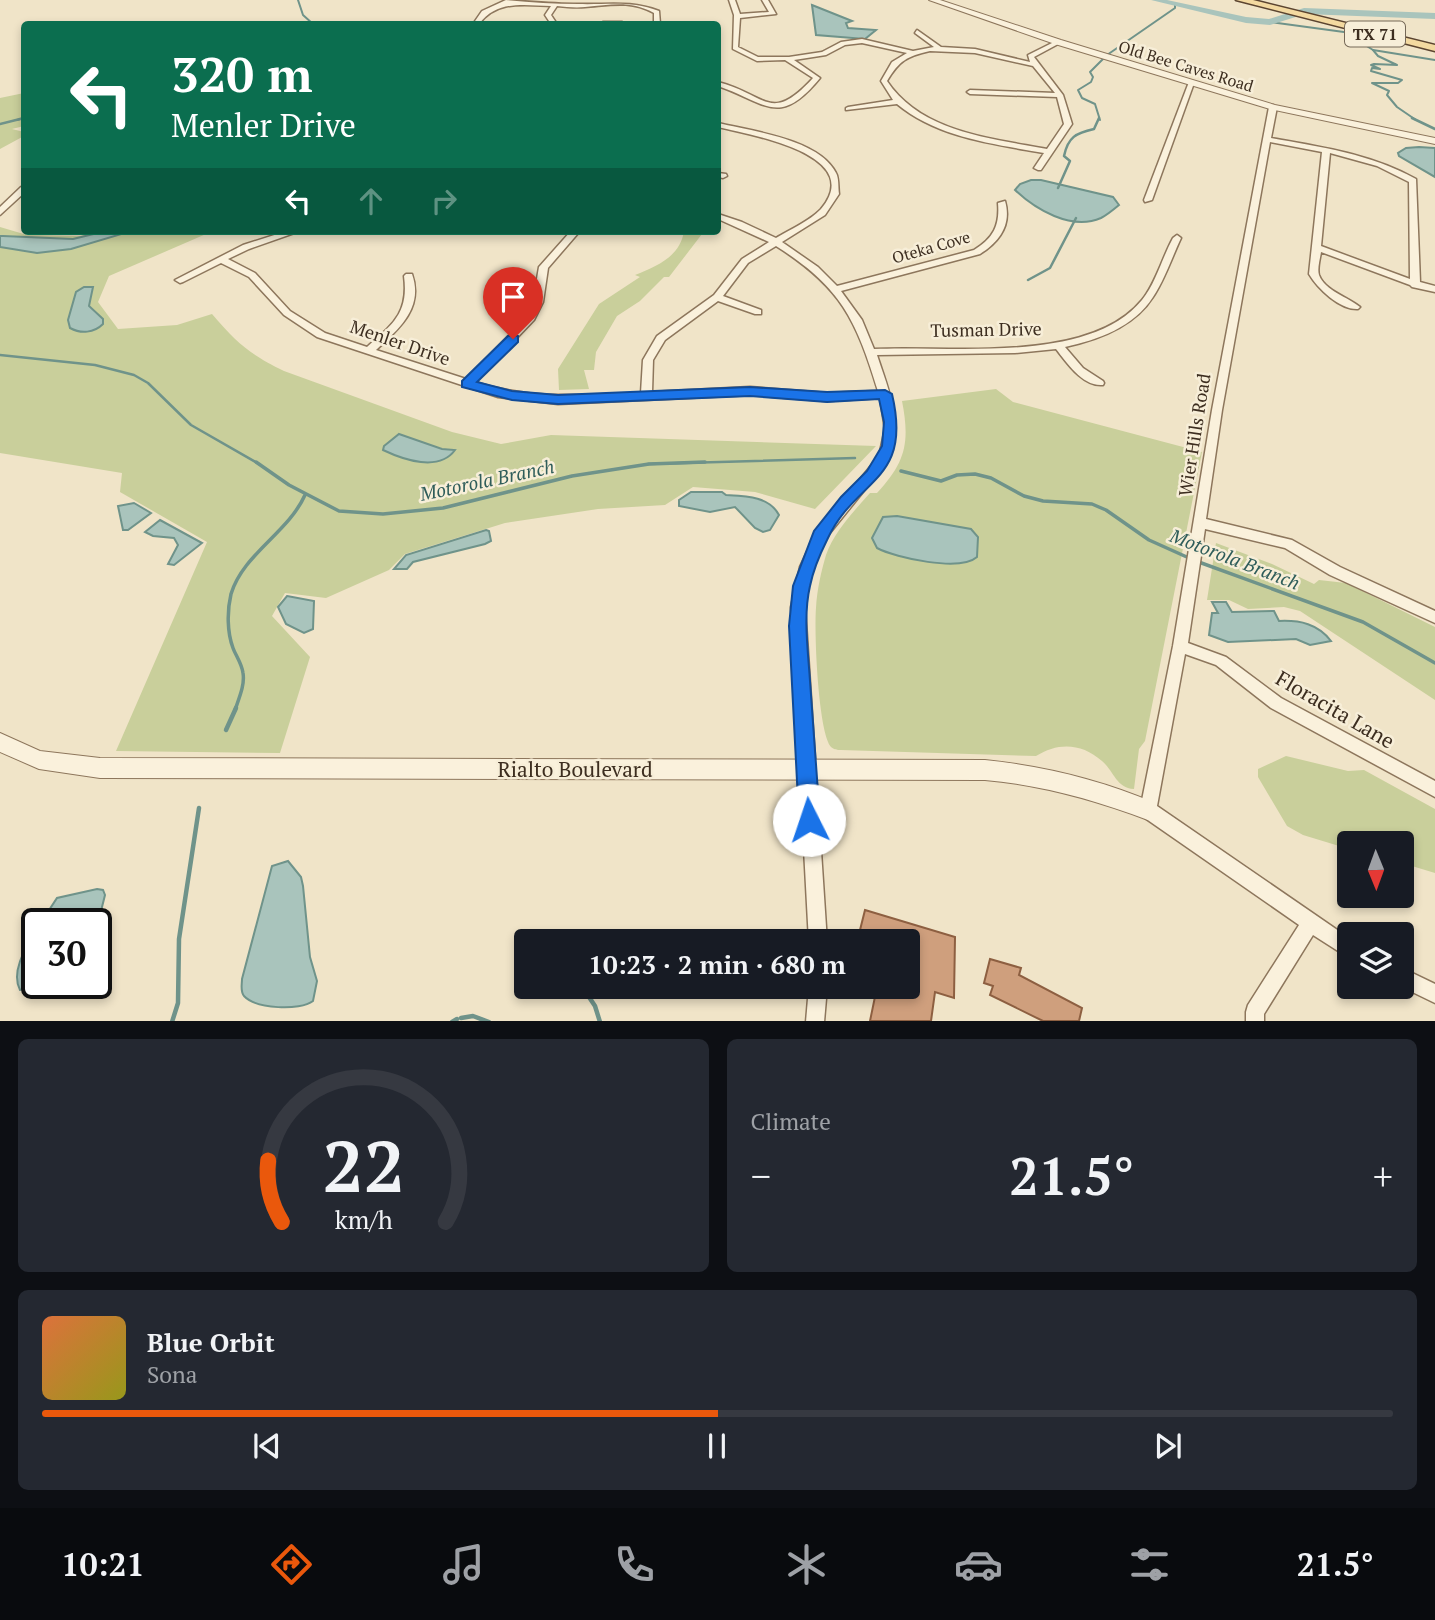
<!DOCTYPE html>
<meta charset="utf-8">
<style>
body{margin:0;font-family:"PT Serif",serif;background:#242831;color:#f1f3f6;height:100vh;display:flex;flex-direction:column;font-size:26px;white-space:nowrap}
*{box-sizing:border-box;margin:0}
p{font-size:23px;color:#9ea1a6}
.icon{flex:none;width:38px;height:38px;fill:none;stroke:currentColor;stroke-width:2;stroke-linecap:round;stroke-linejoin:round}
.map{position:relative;height:1021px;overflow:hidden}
.sheet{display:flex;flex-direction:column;gap:18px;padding:18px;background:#0d0f14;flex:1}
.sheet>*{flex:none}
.top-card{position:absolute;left:21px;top:21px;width:700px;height:214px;border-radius:7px;box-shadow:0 4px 10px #0003;background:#0b6e4f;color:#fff;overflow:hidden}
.needle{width:46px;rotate:179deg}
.buttons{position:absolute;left:1337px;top:831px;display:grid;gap:14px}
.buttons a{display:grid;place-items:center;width:77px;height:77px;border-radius:7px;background:#171b24;box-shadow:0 4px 10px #0003;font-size:35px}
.speed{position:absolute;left:21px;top:908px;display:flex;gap:14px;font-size:35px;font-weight:700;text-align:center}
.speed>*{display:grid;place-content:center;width:91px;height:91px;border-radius:50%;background:#171b24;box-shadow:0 4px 10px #0003;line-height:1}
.speed .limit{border:4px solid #111;border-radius:10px;background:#fff;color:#111}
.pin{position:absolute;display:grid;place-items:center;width:60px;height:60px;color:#fff;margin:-72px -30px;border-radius:50% 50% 50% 0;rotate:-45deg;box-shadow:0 0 7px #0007}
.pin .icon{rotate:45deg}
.me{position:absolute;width:77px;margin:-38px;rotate:356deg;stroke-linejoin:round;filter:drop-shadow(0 0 5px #0008)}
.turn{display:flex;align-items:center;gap:24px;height:147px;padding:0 35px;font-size:32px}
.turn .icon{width:91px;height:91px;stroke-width:2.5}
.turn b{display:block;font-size:49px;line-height:60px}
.lanes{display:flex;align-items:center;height:66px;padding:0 35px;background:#0003;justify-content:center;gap:35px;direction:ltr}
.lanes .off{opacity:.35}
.big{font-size:52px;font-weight:700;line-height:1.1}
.sheet .widget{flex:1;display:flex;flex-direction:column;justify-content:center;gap:10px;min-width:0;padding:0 24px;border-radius:10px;background:#242831}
.sheet .dial{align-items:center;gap:0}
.dial svg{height:182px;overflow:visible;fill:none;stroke:#363941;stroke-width:7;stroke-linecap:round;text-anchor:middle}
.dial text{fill:#f1f3f6;stroke:none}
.song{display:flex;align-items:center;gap:21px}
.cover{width:84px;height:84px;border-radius:10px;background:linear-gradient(135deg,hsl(20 70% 55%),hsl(60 70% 35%))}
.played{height:7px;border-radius:4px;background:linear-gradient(90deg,#ea580c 50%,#363941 50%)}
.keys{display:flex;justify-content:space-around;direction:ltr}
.heat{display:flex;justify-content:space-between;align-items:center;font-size:38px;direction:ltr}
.sheet .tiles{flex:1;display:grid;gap:18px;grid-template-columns:1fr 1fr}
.widget:last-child{grid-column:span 2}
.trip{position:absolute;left:514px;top:929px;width:406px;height:70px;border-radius:7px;background:#171b24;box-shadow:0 4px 10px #0003;font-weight:700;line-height:70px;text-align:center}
.dock{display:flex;height:112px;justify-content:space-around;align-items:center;background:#090b0e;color:#9ea1a6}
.dock .icon{width:49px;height:49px}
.dock .current{color:#ea580c}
.dock b{font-size:32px;color:#f1f3f6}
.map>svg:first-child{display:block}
</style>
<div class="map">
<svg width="1435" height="1022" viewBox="0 0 1435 1022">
<rect width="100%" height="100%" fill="#f0e4c8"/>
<g fill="#c9cf9b">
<polygon points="24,93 24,126 12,129 24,132 24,136 0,149 0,98"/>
<path d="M0,227L27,235L80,236L99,231H213L109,276L98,302L118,329L177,325L212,314C237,343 249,354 284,371L452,432L501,444L551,435L876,446L815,509L755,492L693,487L665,505L598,509L505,523L405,554L389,570L326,598L285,593L272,616L310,657L280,753L116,751L207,542L120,492L122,473L0,453Z"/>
<path d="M684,231L702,234L669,277H664L640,301L617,316L596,352L594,370H584L589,389L559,390L558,369L599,304L640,277L635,275C657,266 680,257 684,231Z"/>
<path d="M996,389L1013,402L1202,452L1145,741L1139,749L1134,789C1116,788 1114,771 1102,761C1082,743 1058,742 1036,756L841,750C837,750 835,750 831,747C818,732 814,630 816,608C817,590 821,572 826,555C834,532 854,511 870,493H877C906,462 910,442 902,401Z"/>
<polygon points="1216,543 1272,564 1314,584 1319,580 1346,583 1435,627 1435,700 1300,611 1284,607 1248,609 1229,600 1207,600"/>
<polygon points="1286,756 1348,771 1364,770 1435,809 1435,873 1402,863 1402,844 1349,844 1349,849 1303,835 1287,826 1258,777 1258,769"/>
</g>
<g fill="#a9c4bc" stroke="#6f938a" stroke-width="2">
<polygon points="812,5 852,21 846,23 848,28 876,30 865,39 816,35"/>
<polygon points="1419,147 1435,148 1435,177 1399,156 1398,153 1406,148"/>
<path d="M1031,180H1041L1113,197L1119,205C1113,210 1107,215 1101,218C1071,231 1035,209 1015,190L1020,184Z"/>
<polygon points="106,231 124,231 125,233 71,249 37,253 0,247 0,236 3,236 73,239"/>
<path d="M84,287H93L89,306L103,319V324C94,333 81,334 70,328L68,320L76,292Z"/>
<path d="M399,434L442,449L455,450C439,472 404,460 383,450L384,446Z"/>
<path d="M691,492H722L726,495C745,496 769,496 779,515L770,530L763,532L755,528L735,507L710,512L679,506V500Z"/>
<polygon points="134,503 151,513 128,530 123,530 118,506"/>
<path d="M897,516L971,529L978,537L977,557C960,572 896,558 877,548L872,538L883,517Z"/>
<polygon points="160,520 202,543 174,565 168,564 178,545 174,538 153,536 145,532"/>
<polygon points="486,530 489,531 491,541 485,544 413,562 407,569 394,569 406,555"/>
<polygon points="287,596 314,601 313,629 304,633 286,624 278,607"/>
<path d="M1212,602H1226L1232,612L1274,611L1279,621C1300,620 1318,624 1331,641L1310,645L1296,639L1228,642L1209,635L1212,613H1218Z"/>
<path d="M288,861L301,877L303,886L310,957L317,981L313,1001C300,1011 256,1009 244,996C240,991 242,985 242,979L272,866Z"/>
<polygon points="97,889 103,890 105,895 96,931 96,924 40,924 57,898"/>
<path d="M37,929V984H68L20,990C10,971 27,946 37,929Z"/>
</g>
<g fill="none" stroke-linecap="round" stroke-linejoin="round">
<g stroke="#6f938a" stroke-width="2">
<polyline points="298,0 303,15 313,24"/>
<polyline points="1270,22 1366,35 1371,38 1362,40 1362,43 1373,50 1435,60"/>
<polyline points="1373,50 1378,56 1397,65 1374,64 1371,65 1380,69 1372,68 1371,71 1402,80 1398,83 1372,83 1389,91 1387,95 1397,107 1416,120"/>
<polyline points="1107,55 1175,8 1175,4"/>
<polyline points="17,120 24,118"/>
<polyline points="1100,120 1095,104 1082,98 1078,90 1091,82 1093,77 1090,72 1103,59"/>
</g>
<g stroke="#6f938a" stroke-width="2.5">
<polyline points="1412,118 1435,129"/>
<polyline points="0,124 24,118"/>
<path d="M1058,188L1070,161L1064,156C1068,137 1076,133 1094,129L1099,118"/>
<polyline points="1028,280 1050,268 1076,218"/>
<polyline points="0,355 95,365 134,375 148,383 191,425 259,464"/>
<polyline points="648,464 855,458"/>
</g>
<g stroke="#6f938a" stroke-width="3.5">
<polyline points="256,462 289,485 339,511 383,514 443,508 572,476 649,464 705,462"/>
<polyline points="901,471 941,481 957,475 975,474 991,478 1024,496 1043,501 1092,504 1106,510 1149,540 1189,558"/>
<polyline points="1196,561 1363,622 1435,663"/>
<path d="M235,710C239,698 245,685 243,673C242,664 236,656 233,648C227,632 227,611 231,594C243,554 288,533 305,495"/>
</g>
<g stroke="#6f938a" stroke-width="4.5">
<polyline points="226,730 236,708"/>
<polyline points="587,994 595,1006 600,1022"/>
<polyline points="461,1018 473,1016 489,1022"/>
<polyline points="172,1022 178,1003 179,939 199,808"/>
<polyline points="452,1022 457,1019"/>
</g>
<polygon fill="#a9c4bc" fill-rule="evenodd" points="1151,0 1167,0 1246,17 1269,19 1304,8 1435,13 1435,19 1305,14 1270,25 1246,23"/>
</g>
<g fill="#cf9f7d" stroke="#8d5f41" stroke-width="2">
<polygon points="865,910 955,937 954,998 935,992 931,1021 870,1021 877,987 908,987 908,942 857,942"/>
<polygon points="990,959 1021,968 1019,975 1082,1008 1079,1021 1043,1021 990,995 993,986 984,983"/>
</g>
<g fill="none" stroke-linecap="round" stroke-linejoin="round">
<g stroke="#8d765c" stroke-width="3">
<g id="minor">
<path d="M506,0C530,2 554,4 578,4C609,5 630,0 659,11L660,24H654V13C629,0 612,5 585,7C576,8 566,7 557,6L551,15L557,24H551L545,15L551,6C523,5 497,0 479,24H473L482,11Z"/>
<path d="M729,0H735L740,14L769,12L762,0H768L776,14L740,18L738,47L758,57H789L822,52L841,42L862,39L913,51L934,47L915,33L917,30L941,47L975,49L1030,62L1028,55L1056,41H1060V43L1034,57L1063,95L1072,124L1041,170H1038L1034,168L1044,153C994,144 938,138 897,104L846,110V108L848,107L893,100L881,81L892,62L907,53L862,43L845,45L826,55L794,60L820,78C779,128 767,103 718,86V82C766,94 770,125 813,78L785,60L757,61L733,49L734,15ZM930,51L975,53L1033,66L1055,93L970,90L967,92L970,94L1057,97L1064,124L1047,149C989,138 921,132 887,81C899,61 907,56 930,51Z"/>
<polygon points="603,22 622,22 625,24 600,24"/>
<polygon points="1189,82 1194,83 1152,200 1145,202 1144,200"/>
<path d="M1273,105L1277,107L1271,138C1321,147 1371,154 1416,179L1420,282L1435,286V292L1412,287L1410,285L1321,252C1320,259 1317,269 1319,275C1325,291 1348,297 1360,307L1358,309C1340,310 1318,289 1309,274L1322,152L1270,142L1222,410L1206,519L1292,540L1340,567L1435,611V623L1330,575L1285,548L1205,529L1188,643L1226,657L1281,698L1435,781V797L1271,708L1216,665L1185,654L1157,806L1349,938V958L1313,935L1264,1014V1022H1246V1012L1248,1005L1299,925L1142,816L1140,810L1173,646L1212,410L1269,107ZM1330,153L1377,166L1409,182L1410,279L1321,246Z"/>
<path d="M718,123C751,131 819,139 836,173C839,178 838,187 839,194L825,215L782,242L818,267L837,286L974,250C993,238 1000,226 998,203L1005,201C1012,225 999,242 980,254L841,291L862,320L874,349C950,345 1089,365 1142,300C1156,283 1162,258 1173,238L1177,235L1181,238C1172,257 1165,279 1153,297C1134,327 1098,340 1065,347L1083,368L1103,381L1104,383L1103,385C1083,387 1067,363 1056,349L1015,353L877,355C888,389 905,426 888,461L825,539L812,567L805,607L827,942H809L791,607L800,567L816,533L879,456L885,429L880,398L827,401L750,395L558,404L498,397L317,337L284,315L249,277L221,263L183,282L180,283L175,280L243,245L287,231H300L249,249L228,259L255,273L290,311L325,333L367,347C393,324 409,313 404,276L406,274H412C424,308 399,329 376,350L466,379L527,317L533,302L539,267L571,231H580L548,268L543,302L534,320L475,382C529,400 585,395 641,393L643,360L657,336L714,295L742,259L769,242L718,219V214L742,222L776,238C789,230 810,221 821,209C867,154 750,135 718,127ZM776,246C841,287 856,319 878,391L827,393L750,387L652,392L653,360L665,340L718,301L755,314H761V310L723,296L748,263Z"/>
<polygon points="718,173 726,174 727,176 723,178 718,177"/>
<polygon points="21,187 24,187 24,193 0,215 0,207"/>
<polygon points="1402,968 1435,984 1435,1003 1402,987"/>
<polygon points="809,987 827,987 824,1022 806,1022"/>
</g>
</g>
<g stroke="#8d765c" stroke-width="2">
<g id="tertiary">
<polygon points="929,0 940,0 1061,40 1275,105 1435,138 1435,144 1270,109 1055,44"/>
<path d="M0,733L40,751L100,758L985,760C1044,766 1101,780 1155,803L1158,810L1155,817L1148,820C1095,800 1042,785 985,780L100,778L39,769L0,752Z"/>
</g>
</g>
<g stroke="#5b4430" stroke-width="3">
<polygon id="primary" points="1236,0 1253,0 1435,45 1435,51"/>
</g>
<use href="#minor" fill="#faf1dc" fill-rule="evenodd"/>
<use href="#tertiary" fill="#faf1dc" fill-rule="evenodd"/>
<use href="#primary" fill="#f3d9a0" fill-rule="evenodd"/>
</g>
<path fill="#1a73e8" stroke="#114b97" stroke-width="2" d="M513,335L518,336V342L477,382L512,391L558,395L750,387L827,392L885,390L892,394C913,483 856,477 827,540C820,554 813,571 810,586C803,616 808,650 810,681C813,728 817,774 820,820L817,827L809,830L802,827L799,820L789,626L793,586L814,531L841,497L867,471L882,446L884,422L879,399L827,402L750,396L558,404L512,400L462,387V381L508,336Z"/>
<g text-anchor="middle" stroke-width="5" stroke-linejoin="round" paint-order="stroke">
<rect fill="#f7eed8" stroke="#756857" stroke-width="2" x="1345" y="21.5" width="60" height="25" rx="5"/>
<g font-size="16" font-weight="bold" fill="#3d2e20">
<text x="1375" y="40">TX 71</text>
</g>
<g font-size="16" fill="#3d2e20" stroke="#f7eed8">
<text transform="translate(1186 66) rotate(17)" y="6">Old Bee Caves Road</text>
<text transform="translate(931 247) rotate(-16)" y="6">Oteka Cove</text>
</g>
<g font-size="18" fill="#3d2e20" stroke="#f7eed8">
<text transform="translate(986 330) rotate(-1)" y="6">Tusman Drive</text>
<text transform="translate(400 343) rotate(19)" y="6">Menler Drive</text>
<text transform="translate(1195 435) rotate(-81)" y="6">Wier Hills Road</text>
</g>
<g font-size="19" font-style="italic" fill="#2f5d5a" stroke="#f7eed8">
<text transform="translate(487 480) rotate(-12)" y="7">Motorola Branch</text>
<text transform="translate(1235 559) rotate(21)" y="7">Motorola Branch</text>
</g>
<g font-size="21" fill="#3d2e20" stroke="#f7eed8">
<text transform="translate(1335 710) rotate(30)" y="7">Floracita Lane</text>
<text x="575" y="777">Rialto Boulevard</text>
</g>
</g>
</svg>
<div class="buttons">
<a><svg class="needle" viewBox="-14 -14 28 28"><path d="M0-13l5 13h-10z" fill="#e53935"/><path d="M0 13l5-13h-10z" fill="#9ea1a6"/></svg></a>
<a><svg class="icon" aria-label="layers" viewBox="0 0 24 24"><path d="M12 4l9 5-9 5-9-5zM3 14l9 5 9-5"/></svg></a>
</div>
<div class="speed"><div class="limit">30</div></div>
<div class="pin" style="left:513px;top:339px;background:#d93025"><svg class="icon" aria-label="arrive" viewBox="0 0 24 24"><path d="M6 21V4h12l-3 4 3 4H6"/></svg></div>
<svg class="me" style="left:809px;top:820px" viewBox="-20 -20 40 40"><circle r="19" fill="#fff"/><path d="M0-13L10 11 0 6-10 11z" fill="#1a73e8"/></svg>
<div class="trip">10:23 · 2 min · 680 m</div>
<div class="top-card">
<div class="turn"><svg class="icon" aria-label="left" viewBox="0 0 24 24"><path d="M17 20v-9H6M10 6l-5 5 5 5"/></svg><div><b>320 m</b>Menler Drive</div></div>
<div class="lanes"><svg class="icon" aria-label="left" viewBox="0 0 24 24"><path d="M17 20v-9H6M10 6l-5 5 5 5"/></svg><svg class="icon off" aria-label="ahead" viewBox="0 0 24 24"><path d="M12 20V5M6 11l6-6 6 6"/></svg><svg class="icon off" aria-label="right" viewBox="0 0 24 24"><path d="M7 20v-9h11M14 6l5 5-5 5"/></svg></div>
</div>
</div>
<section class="sheet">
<div class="tiles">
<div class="widget dial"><svg viewBox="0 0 100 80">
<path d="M14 69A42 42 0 1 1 86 69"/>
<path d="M14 69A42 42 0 0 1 8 42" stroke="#ea580c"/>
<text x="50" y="56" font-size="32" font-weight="700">22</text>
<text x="50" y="72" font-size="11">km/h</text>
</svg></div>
<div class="widget"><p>Climate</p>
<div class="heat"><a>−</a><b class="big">21.5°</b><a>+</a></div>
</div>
<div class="widget">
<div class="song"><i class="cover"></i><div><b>Blue Orbit</b><p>Sona</p></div></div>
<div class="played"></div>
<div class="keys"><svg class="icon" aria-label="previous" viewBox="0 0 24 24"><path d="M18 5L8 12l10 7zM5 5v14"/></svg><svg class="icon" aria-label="pause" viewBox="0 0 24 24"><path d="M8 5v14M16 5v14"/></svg><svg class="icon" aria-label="next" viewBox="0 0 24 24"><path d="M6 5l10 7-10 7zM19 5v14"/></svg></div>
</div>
</div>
</section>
<nav class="dock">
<b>10:21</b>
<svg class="icon current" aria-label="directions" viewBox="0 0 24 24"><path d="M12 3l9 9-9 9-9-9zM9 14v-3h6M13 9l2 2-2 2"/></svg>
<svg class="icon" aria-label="music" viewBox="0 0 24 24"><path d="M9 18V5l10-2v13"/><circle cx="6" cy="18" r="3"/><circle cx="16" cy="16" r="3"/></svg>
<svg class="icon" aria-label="phone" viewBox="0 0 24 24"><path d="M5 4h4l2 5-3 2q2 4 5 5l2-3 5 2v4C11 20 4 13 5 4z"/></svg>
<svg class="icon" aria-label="climate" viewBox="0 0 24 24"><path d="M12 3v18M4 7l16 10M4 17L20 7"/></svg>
<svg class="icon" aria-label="car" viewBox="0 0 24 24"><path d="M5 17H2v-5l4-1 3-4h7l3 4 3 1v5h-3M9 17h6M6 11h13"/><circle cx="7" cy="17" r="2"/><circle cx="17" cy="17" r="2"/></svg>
<svg class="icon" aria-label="filters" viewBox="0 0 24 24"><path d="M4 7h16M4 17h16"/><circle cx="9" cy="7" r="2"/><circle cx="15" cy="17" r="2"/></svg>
<b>21.5°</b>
</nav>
